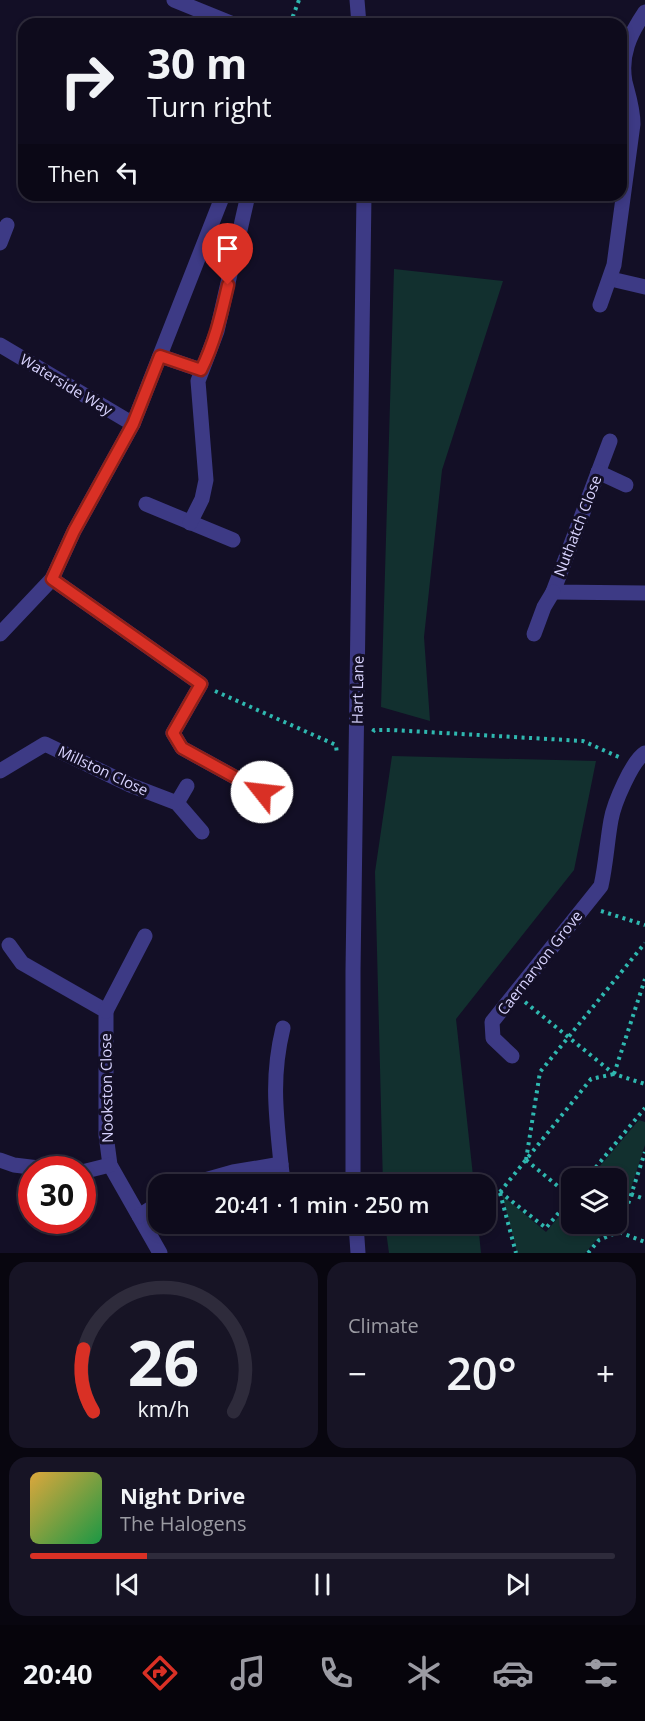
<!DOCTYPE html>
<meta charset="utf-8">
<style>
body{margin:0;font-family:"Open Sans",sans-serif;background:#171425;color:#f1f3f6;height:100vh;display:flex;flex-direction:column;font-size:22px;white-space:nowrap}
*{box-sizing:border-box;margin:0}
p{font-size:20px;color:#9b9ba3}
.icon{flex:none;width:33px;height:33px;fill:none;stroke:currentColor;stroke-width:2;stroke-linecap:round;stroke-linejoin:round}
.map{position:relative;height:1253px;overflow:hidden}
.side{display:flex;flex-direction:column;gap:9px;padding:9px;background:#08060f;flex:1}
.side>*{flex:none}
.top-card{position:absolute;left:18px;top:18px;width:609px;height:183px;border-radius:18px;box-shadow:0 3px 9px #0003,0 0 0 2px #2e2b3b;background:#0e0b1c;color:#f1f3f6;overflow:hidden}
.controls{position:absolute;left:561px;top:1168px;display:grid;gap:12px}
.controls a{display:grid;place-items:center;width:66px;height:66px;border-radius:12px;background:#0e0b1c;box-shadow:0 3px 9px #0003,0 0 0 2px #2e2b3b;font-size:30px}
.speed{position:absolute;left:18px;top:1156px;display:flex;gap:12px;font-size:30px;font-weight:700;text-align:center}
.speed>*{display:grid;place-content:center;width:78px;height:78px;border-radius:50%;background:#0e0b1c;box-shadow:0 3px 9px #0003,0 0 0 2px #2e2b3b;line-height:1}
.speed .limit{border:9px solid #d22;background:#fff;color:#111}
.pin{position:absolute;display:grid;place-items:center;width:51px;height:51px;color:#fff;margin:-62px -26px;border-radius:50% 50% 50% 0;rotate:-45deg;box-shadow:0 0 6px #0007}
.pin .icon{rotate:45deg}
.me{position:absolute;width:66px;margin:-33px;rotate:299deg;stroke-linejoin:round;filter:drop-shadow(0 0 4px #0008)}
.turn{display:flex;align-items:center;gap:21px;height:126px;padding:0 30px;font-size:27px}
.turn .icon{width:78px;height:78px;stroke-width:2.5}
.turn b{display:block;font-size:42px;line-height:51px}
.then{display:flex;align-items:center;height:57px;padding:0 30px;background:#0003;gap:12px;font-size:22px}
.big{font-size:45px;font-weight:600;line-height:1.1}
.side .card{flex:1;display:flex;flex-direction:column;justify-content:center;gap:9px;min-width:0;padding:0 21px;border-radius:18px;background:#171425}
.side .dial{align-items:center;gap:0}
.dial svg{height:156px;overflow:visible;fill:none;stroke:#2e2b3b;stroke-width:7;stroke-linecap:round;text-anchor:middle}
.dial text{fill:#f1f3f6;stroke:none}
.song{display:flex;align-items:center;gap:18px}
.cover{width:72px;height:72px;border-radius:9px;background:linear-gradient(135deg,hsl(40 70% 55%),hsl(140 70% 35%))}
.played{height:6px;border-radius:3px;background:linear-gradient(90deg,#d93025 20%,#2e2b3b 20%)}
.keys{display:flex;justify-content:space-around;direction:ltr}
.heat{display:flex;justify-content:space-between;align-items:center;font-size:33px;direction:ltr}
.side .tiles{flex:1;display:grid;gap:9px;grid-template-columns:1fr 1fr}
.card:last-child{grid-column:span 2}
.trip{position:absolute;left:148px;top:1174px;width:348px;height:60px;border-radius:18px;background:#0e0b1c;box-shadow:0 3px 9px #0003,0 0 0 2px #2e2b3b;font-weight:600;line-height:60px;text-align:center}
.tab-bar{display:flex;height:96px;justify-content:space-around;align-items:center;background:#06040b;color:#9b9ba3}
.tab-bar .icon{width:42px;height:42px}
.tab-bar .current{color:#d93025}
.tab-bar b{font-size:27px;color:#f1f3f6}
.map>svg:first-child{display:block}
</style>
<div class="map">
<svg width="645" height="1253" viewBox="0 0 645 1253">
<rect width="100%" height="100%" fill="#130f26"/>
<g fill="#12302f">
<polygon points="394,269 503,281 442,470 424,637 430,721 381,707"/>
<polygon points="392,756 596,761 574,870 456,1019 474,1185 383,1185 375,872"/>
<polygon points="639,1120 645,1122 645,1145 618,1228 613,1224 616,1224 616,1179 589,1179"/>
<polygon points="502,1195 546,1232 571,1202 572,1224 601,1224 611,1231 598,1238 585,1253 517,1253"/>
<polygon points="385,1224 478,1224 481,1253 389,1253"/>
</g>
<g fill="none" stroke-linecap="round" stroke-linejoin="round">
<g stroke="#2fb8b0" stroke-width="4" stroke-dasharray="3 4.5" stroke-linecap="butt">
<polyline points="290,24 299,0"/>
<polyline points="215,691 336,745 337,755"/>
<polyline points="373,732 374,730 392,730 583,741 621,758"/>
<polyline points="601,911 645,925"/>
<polyline points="525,1002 614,1074 645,1084"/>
<polyline points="614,1074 645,979"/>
<polyline points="526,1160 540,1072 645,943"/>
<polyline points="526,1160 571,1197"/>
<polyline points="586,1179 645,1108"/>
<polyline points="500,1192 591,1079 614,1074"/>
<polyline points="500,1192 546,1228 572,1197"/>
<polyline points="500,1193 516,1253"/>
<polyline points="631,1194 645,1199"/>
<polyline points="607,1224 619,1232 645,1242"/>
<polyline points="619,1232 645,1152"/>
<polyline points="588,1253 599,1240 618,1232"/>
</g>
<g stroke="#3d3a85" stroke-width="15">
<polyline points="174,0 233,24"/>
<polyline points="357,0 359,24"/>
<polyline points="0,243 7,225"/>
<polyline points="611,279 645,287"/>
<path d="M600,305L614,265L633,124C633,109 629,97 625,82C620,55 630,34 645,12"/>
<polyline points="0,345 133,424"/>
<polyline points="160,356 201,370"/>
<polyline points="610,441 553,592 645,593"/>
<polyline points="598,472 626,485"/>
<polyline points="146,504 233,540"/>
<polyline points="190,523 202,499 206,480 198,381 217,331 248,195"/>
<polyline points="52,579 201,684 173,733 182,748 262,792"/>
<polyline points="0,634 52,579 74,531 133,424 223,195"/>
<polyline points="534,634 544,607 553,592"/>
<polyline points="0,771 45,744 130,785 177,803 202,832"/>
<polyline points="177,803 187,786"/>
<polyline points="9,945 22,963 106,1011 106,1135 110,1165 160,1253"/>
<polyline points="106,1011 145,936"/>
<path d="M512,1056L493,1038L492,1022L601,886C606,864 607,842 611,820C614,803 632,761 645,753"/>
<polyline points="0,1160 14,1165 55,1170"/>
<polyline points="281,1164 283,1182"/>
<polyline points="82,1172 110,1165"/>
<path d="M187,1185L233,1172L281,1164C276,1114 271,1077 283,1028"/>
<polyline points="353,1185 353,971 364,195"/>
<polyline points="139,1216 159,1203"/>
<polyline points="356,1224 358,1253"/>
</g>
</g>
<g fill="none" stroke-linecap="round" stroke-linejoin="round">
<g stroke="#8d1f18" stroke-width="15">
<path id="route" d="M228,285C221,315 215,342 201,370L160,356L133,424L74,531L52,579L201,684L173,733L182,748L262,792"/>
</g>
<use href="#route" stroke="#d93025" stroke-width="10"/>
</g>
<g text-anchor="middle" stroke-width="6" stroke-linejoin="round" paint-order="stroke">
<g font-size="15" fill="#d9d4ff" stroke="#130f26">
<text transform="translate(66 385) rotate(31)" y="5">Waterside Way</text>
<text transform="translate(578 526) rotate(-69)" y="5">Nuthatch Close</text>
<text transform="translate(358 690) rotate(-89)" y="5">Hart Lane</text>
<text transform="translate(103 771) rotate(25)" y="5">Millston Close</text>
<text transform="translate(540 963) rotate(-52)" y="5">Caernarvon Grove</text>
<text transform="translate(107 1088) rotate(-91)" y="5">Nookston Close</text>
</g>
</g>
</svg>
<div class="controls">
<a><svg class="icon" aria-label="layers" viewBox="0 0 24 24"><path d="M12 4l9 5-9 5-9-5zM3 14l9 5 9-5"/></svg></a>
</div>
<div class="speed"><div class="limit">30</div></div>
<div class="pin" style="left:228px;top:285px;background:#d93025"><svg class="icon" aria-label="arrive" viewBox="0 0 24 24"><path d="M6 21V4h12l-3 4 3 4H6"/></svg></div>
<svg class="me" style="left:262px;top:792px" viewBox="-20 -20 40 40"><circle r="19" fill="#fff"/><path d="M0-13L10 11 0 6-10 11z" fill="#d93025"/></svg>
<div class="trip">20:41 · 1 min · 250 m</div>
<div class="top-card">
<div class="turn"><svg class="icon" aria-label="right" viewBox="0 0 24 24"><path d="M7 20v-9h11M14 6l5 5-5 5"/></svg><div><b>30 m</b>Turn right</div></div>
<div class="then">Then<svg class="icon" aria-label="left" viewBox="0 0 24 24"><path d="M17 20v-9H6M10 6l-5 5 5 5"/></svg></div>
</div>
</div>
<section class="side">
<div class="tiles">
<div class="card dial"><svg viewBox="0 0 100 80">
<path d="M14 69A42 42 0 1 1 86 69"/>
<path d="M14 69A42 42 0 0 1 9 37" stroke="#d93025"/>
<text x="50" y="56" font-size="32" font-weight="700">26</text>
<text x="50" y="72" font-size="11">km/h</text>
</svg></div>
<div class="card"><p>Climate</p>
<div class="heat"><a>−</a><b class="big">20°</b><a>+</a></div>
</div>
<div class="card">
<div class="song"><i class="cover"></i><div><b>Night Drive</b><p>The Halogens</p></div></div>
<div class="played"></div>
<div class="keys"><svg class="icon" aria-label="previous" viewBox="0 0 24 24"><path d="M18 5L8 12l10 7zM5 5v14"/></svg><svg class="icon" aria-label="pause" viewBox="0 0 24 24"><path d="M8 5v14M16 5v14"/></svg><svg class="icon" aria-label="next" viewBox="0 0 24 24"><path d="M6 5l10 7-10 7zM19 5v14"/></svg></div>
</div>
</div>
</section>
<nav class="tab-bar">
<b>20:40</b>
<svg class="icon current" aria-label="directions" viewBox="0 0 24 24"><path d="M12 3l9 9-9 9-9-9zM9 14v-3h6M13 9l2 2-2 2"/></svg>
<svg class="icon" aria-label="music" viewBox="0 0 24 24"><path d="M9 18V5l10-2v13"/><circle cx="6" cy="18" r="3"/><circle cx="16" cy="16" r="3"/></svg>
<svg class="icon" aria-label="phone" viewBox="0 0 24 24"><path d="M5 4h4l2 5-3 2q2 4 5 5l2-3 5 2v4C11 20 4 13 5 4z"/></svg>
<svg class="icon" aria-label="climate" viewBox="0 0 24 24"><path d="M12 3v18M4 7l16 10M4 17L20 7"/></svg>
<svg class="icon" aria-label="car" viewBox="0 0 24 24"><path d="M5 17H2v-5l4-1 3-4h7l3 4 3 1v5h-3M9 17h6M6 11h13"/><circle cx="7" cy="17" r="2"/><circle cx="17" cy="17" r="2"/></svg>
<svg class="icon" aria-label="filters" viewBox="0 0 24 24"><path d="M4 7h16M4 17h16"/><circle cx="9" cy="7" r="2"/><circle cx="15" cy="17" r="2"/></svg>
</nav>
